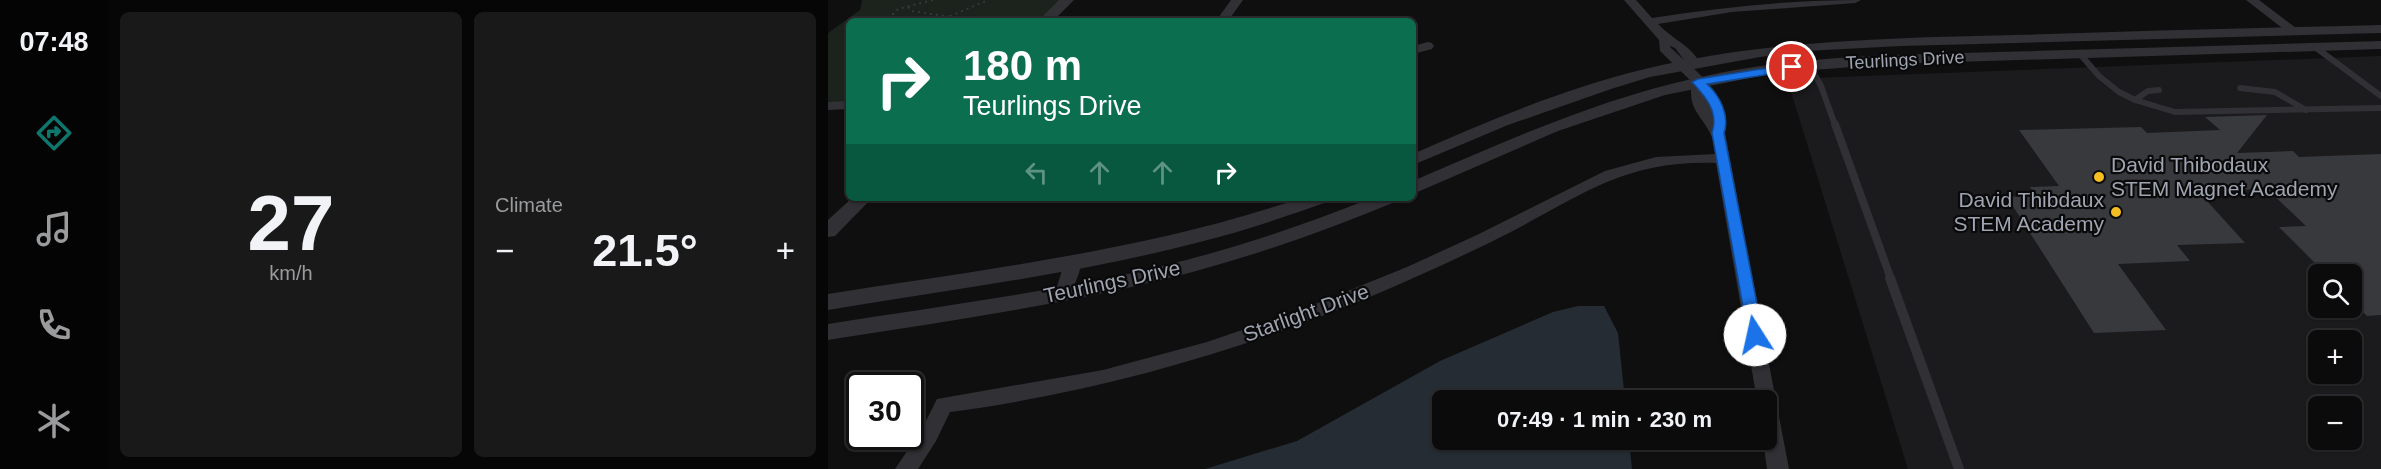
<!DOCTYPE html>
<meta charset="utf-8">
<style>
body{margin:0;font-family:Helvetica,sans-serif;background:#19191a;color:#f1f3f6;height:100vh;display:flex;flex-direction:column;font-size:22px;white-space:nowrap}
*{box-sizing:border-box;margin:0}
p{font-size:20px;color:#9a9b9d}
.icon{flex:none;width:33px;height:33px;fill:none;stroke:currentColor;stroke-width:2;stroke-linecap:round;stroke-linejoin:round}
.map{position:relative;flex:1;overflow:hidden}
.sheet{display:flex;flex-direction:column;gap:12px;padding:12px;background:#060607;width:720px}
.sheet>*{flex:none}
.guide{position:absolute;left:18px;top:18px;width:570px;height:183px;border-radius:9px;box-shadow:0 2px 4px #0004,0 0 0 2px #2b2b2d;background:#0b6e4f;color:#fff;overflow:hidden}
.fabs{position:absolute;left:1480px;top:264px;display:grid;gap:12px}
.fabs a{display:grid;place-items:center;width:54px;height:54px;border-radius:9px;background:#0b0b0c;box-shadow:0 2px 4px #0004,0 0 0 2px #2b2b2d;font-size:30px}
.speed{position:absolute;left:18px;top:372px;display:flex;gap:12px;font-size:30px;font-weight:700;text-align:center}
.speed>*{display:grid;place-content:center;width:78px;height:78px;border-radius:50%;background:#0b0b0c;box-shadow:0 2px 4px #0004,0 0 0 2px #2b2b2d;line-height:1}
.speed .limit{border:3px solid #111;border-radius:9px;background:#fff;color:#111}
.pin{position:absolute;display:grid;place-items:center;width:51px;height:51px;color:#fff;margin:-26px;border:3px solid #fff;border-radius:50%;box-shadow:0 2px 6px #0007}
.me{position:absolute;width:66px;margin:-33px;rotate:350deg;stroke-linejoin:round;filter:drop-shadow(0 0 4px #0008)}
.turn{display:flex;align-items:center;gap:21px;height:126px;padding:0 18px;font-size:27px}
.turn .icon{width:78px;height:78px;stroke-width:2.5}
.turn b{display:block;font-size:42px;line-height:51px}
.lanes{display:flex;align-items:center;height:57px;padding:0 18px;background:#0003;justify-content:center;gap:30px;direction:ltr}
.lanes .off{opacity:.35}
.big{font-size:45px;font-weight:700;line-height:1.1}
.sheet .tile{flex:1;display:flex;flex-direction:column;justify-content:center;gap:9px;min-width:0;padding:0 21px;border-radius:9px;background:#19191a}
.sheet .dial{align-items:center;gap:0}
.dial b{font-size:78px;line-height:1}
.heat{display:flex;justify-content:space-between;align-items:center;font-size:33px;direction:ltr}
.sheet .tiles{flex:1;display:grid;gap:12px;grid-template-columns:repeat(2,1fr)}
.trip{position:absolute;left:604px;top:390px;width:345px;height:60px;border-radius:9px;background:#0b0b0c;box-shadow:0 2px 4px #0004,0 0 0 2px #2b2b2d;font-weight:700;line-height:60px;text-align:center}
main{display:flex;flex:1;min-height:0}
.dock{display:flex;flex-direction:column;width:108px;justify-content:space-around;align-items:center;background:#040405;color:#9a9b9d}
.dock .icon{width:42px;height:42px}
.dock .selected{color:#0f766e}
.dock b{font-size:27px;color:#f1f3f6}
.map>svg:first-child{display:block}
</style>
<main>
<nav class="dock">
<b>07:48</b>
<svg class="icon selected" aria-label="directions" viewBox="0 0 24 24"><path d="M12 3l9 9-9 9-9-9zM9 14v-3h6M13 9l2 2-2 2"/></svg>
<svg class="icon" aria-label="music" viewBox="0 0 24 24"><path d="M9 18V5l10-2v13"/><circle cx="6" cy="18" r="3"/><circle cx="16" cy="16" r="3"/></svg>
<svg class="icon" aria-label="phone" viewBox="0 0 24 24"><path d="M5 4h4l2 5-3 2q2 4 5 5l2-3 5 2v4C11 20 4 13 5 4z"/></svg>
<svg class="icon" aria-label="climate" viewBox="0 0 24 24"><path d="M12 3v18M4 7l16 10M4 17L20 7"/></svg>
</nav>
<section class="sheet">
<div class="tiles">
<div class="tile dial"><b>27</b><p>km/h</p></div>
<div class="tile"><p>Climate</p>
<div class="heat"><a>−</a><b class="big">21.5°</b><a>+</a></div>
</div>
</div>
</section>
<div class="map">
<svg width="1553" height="469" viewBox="0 0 1553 469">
<rect width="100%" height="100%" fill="#0f0f10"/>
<path fill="#1b1b1d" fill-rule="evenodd" d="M1553,56V469H1080L959,79ZM1491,274H1524V308H1491ZM1491,340H1524V374H1491ZM1491,406H1524V440H1491Z"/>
<polygon fill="#1b231c" points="34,0 237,0 215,21 21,21 21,106 0,106 0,33 32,10"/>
<polygon fill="#252c34" points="750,306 776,306 790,333 797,400 615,400 615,440 801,440 804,469 377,469 469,441 612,361 725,312"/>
<polygon fill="#38393d" points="1439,115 1409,153 1465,151 1471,157 1553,154 1553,315 1539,316 1524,301 1524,274 1498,274 1451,227 1478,226 1439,189 1370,191 1417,243 1349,245 1362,261 1290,264 1338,330 1266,333 1179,197 1208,196 1202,187 1231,186 1191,130 1313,127 1319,133 1392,130 1377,117"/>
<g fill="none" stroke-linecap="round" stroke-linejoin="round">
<g stroke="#36373c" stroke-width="2" stroke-dasharray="2 4" stroke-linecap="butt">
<polyline points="80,7 83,11 131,18 133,21"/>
<polyline points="65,21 65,14 70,9 105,0"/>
<polyline points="111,21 160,0"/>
</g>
<g stroke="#303035" stroke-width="6">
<polyline points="1487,47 1553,96"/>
<polyline points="1252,54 1271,76 1291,92 1307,100 1347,112 1553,108"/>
<polyline points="982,66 993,86 1007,125"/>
<polyline points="1412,88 1447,92 1478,110"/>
<polyline points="1307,100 1320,91 1331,90"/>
</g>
<polyline stroke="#303035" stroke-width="8" points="1007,124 1063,279"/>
<polyline stroke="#303035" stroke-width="10" points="1062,278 1131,469"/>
<g fill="#303035" fill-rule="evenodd">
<polygon points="403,0 415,0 400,21 388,21"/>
<path d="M796,0H808L824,18C894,7 962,0 1033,0L1027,3L904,12L830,24C843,38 858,43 869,58L864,67C884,85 901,105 897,133L961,469H939L935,440H939V400H929L888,163C796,160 755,195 677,235C631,258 584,279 537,299C403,354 266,393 122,412L108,441L90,469H67L94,429L109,399L275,370L379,342L475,309L579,267L651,234L777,171L828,157L887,154C886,148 886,140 883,135C874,115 859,110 864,82L832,51L831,40ZM842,46L847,48L856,60L842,47Z"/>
<polygon points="1418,0 1431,0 1472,31 1470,34 1462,34"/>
<polygon points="600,42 604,43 606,46 604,49 585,54 585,46"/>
<polygon points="21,101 21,109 0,110 0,102"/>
<polygon points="245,258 251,260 254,264 242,298 236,299 230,298 227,293 236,264 239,260"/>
</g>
<g fill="#303035" fill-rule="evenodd">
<polygon points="231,0 246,0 225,21 210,21"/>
<path d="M1553,25V33L1073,46L978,51L932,57L822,77L783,89L680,125L585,165V154C660,121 737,88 817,69C939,40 1063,38 1187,35C1309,31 1431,28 1553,25Z"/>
<path d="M1553,41V49L1063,64L946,73L837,95L730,131L585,194V181C677,141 769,100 868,78C932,63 997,58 1063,55Z"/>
<polygon points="24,198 44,198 7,236 0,237 0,220"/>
<path d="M473,198H501L499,202C457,217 415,231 372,242C250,274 124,289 0,310V294C159,269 320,250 473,198Z"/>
<path d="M543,198H569L567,202C480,238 391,268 299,288C200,310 100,324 0,340V324C100,308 201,295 300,274C383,256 464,230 543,198Z"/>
</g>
</g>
<path fill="#1a73e8" stroke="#114b97" stroke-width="1.5" d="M964,64L967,65V70L879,84C892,96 902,116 896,133L935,335L933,340H922L920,335L884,133C891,112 878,97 864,82L870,79Z"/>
<g fill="#f4be23" stroke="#0a0a0b" stroke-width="2">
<circle cx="1271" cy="177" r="6"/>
<circle cx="1288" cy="212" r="6"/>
</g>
<g text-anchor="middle" stroke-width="4.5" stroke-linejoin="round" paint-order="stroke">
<g font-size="18" fill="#9fa4b1" stroke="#0a0a0b">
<text transform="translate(1077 60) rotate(-3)" y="6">Teurlings Drive</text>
</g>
<g font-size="21" fill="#9fa4b1" stroke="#0a0a0b" text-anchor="start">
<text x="1283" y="172">David Thibodaux<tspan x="1283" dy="24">STEM Magnet Academy</tspan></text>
<text x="1276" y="207" text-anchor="end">David Thibdaux<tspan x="1276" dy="24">STEM Academy</tspan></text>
</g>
<g font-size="21" fill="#9fa4b1" stroke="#0a0a0b">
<text transform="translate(284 282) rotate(-12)" y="7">Teurlings Drive</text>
<text transform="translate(478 313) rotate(-20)" y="7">Starlight Drive</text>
</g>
</g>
</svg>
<div class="fabs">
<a><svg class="icon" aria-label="search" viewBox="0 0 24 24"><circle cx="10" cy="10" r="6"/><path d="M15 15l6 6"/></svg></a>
<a>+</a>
<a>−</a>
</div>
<div class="speed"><div class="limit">30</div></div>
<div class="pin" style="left:964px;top:67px;background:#d93025"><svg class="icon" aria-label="arrive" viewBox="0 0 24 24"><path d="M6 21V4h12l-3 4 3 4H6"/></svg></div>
<svg class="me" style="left:927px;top:335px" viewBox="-20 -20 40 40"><circle r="19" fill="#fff"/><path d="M0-13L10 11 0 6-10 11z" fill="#1a73e8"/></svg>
<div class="trip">07:49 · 1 min · 230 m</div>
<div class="guide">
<div class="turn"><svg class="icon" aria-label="right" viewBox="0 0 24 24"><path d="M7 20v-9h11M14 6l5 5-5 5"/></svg><div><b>180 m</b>Teurlings Drive</div></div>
<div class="lanes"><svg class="icon off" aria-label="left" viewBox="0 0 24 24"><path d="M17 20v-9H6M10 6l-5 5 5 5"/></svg><svg class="icon off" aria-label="ahead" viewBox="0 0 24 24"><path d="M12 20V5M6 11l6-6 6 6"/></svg><svg class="icon off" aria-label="ahead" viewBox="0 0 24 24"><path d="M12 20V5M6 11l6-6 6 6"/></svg><svg class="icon" aria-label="right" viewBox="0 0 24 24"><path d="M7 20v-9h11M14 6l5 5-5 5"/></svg></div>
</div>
</div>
</main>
